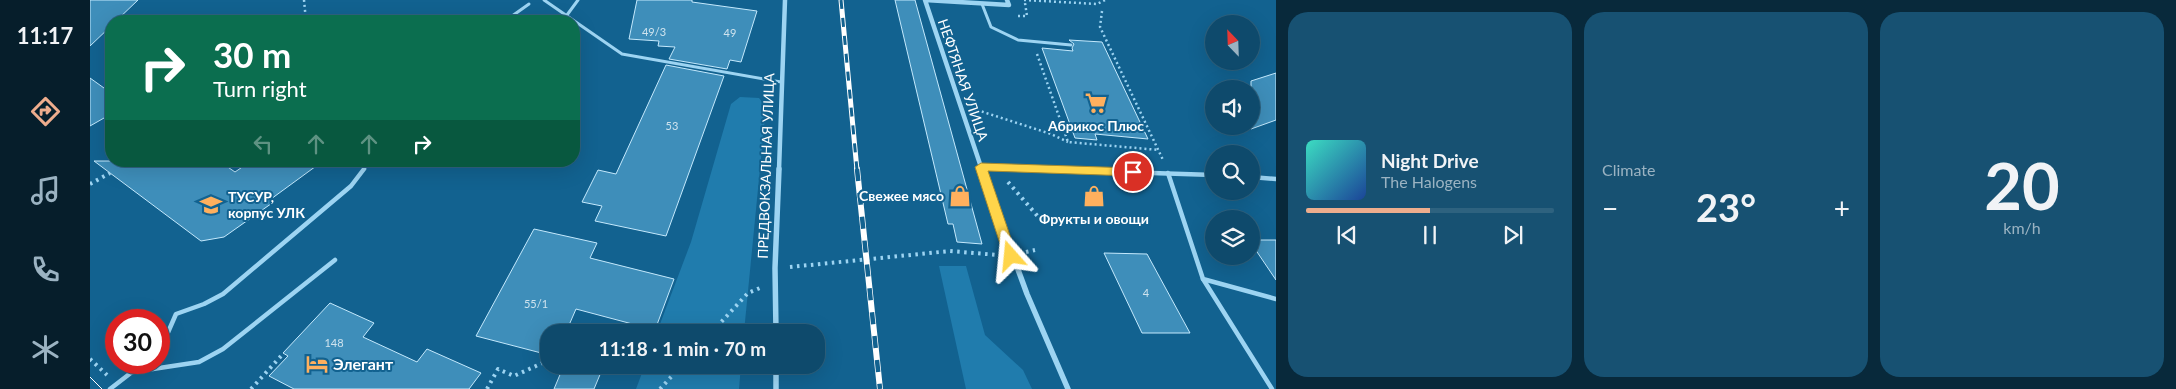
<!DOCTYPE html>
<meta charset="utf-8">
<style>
body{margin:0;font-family:Lato,sans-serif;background:#175172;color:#f1f3f6;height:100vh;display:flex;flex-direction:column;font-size:19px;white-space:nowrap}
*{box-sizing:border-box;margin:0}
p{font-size:16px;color:#9bb3c2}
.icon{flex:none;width:28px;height:28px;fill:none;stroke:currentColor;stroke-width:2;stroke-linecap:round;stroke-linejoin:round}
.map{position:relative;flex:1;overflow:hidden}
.sheet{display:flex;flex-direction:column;gap:12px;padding:12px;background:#08293b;width:900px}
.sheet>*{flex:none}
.guide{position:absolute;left:15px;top:15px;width:475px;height:152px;border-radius:20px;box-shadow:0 5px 20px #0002,0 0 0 1px #2e627f;background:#0b6e4f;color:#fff;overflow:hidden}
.needle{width:32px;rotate:337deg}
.fabs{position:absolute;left:1115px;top:15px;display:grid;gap:10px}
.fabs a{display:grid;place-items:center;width:55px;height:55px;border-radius:50%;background:#0e4a6c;box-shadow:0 5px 20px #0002,0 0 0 1px #2e627f;font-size:25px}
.speed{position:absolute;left:15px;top:309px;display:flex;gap:10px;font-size:25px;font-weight:700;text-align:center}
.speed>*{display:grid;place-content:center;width:65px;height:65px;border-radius:50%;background:#0e4a6c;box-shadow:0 5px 20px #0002,0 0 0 1px #2e627f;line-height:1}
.speed .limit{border:8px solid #d22;background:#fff;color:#111}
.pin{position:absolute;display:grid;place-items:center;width:42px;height:42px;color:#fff;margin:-21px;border:2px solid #fff;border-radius:50%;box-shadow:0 1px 5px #0007}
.me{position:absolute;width:55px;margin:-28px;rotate:342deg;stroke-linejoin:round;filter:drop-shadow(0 0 4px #0008)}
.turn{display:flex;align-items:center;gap:18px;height:105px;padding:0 25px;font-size:22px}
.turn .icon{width:65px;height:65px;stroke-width:2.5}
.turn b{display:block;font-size:35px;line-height:42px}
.lanes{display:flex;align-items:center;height:48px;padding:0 25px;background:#0003;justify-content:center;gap:25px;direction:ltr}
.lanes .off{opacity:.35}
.big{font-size:38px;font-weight:700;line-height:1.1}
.sheet .tile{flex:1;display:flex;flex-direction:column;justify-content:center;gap:8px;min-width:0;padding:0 18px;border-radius:20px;background:#175172}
.sheet .dial{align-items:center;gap:0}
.dial b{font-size:65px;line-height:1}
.song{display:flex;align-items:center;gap:15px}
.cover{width:60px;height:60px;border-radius:8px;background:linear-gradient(135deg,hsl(170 70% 55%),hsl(220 70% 35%))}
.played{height:5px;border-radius:2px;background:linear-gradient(90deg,#eead8d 50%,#2e627f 50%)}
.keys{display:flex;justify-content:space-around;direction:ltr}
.heat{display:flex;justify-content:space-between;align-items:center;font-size:28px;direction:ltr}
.sheet .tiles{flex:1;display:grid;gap:12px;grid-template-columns:repeat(3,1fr)}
.trip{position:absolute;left:450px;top:324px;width:285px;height:50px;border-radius:20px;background:#0e4a6c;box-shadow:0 5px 20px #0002,0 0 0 1px #2e627f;font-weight:700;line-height:50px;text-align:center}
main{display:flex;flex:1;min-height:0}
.dock{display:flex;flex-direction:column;width:90px;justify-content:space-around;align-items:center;background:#061e2b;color:#9bb3c2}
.dock .icon{width:35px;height:35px}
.dock .active{color:#eead8d}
.dock b{font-size:22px;color:#f1f3f6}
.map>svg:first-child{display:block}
</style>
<main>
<nav class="dock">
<b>11:17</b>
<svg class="icon active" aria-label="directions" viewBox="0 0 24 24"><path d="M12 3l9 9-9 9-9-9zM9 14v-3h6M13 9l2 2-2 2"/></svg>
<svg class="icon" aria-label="music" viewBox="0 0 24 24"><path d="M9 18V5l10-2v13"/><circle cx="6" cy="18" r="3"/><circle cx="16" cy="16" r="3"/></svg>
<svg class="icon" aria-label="phone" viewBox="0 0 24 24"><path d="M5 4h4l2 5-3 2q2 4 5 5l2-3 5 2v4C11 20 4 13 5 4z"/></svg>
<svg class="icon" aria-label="climate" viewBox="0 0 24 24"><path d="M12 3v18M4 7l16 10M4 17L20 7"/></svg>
</nav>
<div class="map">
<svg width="1186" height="389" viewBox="0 0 1186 389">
<rect width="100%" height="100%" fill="#126290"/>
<g fill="#207cad">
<polygon points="650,97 669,98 676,107 654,332 567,332 601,242 641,104"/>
<polygon points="849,266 876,266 895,335 933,370 942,389 876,389"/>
<polygon points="555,365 651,365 649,389 546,389"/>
</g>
<g fill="#3e8eba" stroke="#c4e9fd">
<polygon points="0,0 48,0 26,21 21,21 21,26 0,46"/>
<polygon points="547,0 602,0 602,2 667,11 651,62 640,60 637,69 579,59 585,47 568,46 569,41 539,39"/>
<polygon points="805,0 825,0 892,244 867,242 863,224 858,224"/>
<polygon points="979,40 1012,42 1058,139 1005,134 1007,140 985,138 952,48 983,51 982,48 984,44"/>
<polygon points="576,65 634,76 576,236 505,221 512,206 492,202 508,170 526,174"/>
<polygon points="1186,73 1186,120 1161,129 1161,81"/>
<polygon points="0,78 21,93 21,114 0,126"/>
<polygon points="4,161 129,161 145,172 161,161 233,161 181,199 185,201 134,237 111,241"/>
<polygon points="444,229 507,243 500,258 584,279 565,330 486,309 476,332 459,332 459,355 386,336"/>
<polygon points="1161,240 1186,240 1186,280 1161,243"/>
<polygon points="1014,253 1057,254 1100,333 1052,333"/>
<polygon points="240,303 284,323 273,337 327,362 337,349 391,373 379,389 204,389 179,376 198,356 193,353"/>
<polygon points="474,365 514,365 504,389 464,389"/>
</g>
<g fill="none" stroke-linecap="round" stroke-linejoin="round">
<g stroke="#9dd4f2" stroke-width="2.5" stroke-dasharray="2 3" stroke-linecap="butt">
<polyline points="214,0 216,21"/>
<polyline points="934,0 1007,4 1015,0"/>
<polyline points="1012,11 1010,27 1073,160"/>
<polyline points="928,16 937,16 935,3"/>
<polyline points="947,54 978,142 1069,150"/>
<polyline points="887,110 961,134 978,142"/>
</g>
<g stroke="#9dd4f2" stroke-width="4" stroke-dasharray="2.5 4.5" stroke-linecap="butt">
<polyline points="918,182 951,220"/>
<polyline points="0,184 20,173"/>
<polyline points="936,252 945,250"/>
<polyline points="700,267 860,251 908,255"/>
<polyline points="485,332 491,326"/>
<polyline points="622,332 658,293 670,288"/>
<polyline points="0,359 17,375"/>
<polyline points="161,389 192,355"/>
<polyline points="397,389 408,369 424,376 459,360"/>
<polyline points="570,389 592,365"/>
</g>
<g stroke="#9dd4f2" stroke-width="3">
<polyline points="454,0 532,54 691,82"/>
<polyline points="892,4 901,27 928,40 981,45"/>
<polyline points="477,15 488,0"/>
<polyline points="415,21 439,4"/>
<polyline points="891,167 973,170"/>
<polyline points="273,170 280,161"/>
</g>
<g stroke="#9dd4f2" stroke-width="4.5">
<polyline points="937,169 1124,175"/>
<polyline points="1078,173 1113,279 1186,299"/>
<polyline points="1161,177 1186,179"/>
<polyline points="1113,279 1182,389"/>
<polyline points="69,353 86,314 114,304 133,294 261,186 274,169"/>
<polyline points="43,372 109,362 133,349 245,260"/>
<polyline points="20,389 55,362"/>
</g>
<g stroke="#9dd4f2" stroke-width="4.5">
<polyline points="689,170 695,0"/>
<polyline points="892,170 835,0 919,5 917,0"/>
</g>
<g stroke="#9dd4f2" stroke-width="5.5">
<polyline points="891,169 937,294 978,389"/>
<polyline points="686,332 685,268 689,169"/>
<polyline points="686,365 686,389"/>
</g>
<polyline stroke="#fff" stroke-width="1" points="0,377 12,389"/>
<g stroke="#fff" stroke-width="5">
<polyline id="rail-far1" points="751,0 767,170"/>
</g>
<g stroke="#fff" stroke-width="6">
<polyline id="rail" points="767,169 790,389"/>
</g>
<use href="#rail-far1" stroke="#126290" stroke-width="3" stroke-dasharray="9" stroke-linecap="butt"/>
<use href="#rail" stroke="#126290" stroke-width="4.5" stroke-dasharray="12" stroke-linecap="butt"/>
</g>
<polygon fill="#ffd54a" stroke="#a68a30" points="891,163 1043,168 1048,172 1043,176 898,171 927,256 925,260 916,260 914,256 885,167"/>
<defs>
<g id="supermarket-bare" transform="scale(1.725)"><path d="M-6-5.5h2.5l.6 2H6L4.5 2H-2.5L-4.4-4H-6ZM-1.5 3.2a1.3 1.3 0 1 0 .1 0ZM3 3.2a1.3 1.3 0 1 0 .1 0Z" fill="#ffb05e" stroke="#126290" stroke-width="2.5" paint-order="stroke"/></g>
<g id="shop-bare" transform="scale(1.725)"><path d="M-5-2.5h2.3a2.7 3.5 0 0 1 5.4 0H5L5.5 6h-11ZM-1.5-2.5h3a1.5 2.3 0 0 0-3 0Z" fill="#ffb05e" stroke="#126290" stroke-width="2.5" paint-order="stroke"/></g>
<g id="university-bare" transform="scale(1.725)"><path d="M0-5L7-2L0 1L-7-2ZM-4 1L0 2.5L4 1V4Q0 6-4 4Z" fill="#ffb05e" stroke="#126290" stroke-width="2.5" paint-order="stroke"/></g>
<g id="hotel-bare" transform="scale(1.725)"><path d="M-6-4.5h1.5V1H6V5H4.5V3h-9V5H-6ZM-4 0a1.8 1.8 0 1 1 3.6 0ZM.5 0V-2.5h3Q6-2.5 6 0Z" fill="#ffb05e" stroke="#126290" stroke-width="2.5" paint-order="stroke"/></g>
</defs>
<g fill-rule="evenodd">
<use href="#supermarket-bare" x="1006" y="103"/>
<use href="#shop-bare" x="870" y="196"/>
<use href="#shop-bare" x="1004" y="196"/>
<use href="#university-bare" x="121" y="205"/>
<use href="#hotel-bare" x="227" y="364"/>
</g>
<g text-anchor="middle" stroke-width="4" stroke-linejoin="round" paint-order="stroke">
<g font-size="11" fill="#cfe3ee">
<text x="564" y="36">49/3</text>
<text x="640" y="37">49</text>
<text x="582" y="130">53</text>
<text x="1056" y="297">4</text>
<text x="446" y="308">55/1</text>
<text x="244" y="347">148</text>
</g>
<g font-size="14" fill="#fff" stroke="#126290">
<text transform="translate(873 80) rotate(71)" y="5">НЕФТЯНАЯ УЛИЦА</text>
<text transform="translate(676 166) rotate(-88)" y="5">ПРЕДВОКЗАЛЬНАЯ УЛИЦА</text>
</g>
<g font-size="14" font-weight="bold" fill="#fff" stroke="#126290">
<text x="1006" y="131">Абрикос Плюс</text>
<text x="854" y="201" text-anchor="end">Свежее мясо</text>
<text x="138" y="202" text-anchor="start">ТУСУР,<tspan x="138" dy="16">корпус УЛК</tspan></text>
<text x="1004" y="224">Фрукты и овощи</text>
</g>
<g font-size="16" font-weight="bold" fill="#fff" stroke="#126290" text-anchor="start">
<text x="243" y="370">Элегант</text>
</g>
</g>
</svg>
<div class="fabs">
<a><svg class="needle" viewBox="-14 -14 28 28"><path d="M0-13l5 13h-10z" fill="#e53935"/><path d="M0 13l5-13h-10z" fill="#9bb3c2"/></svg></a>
<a><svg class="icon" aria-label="sound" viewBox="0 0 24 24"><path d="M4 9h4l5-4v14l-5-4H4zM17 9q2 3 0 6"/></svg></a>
<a><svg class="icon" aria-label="search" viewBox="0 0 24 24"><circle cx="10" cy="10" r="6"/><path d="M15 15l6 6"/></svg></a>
<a><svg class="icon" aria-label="layers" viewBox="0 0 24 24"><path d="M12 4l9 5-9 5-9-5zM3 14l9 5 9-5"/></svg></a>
</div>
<div class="speed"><div class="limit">30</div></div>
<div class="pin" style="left:1043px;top:172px;background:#d93025"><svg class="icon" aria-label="arrive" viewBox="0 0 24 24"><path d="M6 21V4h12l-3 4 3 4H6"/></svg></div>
<svg class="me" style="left:921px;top:256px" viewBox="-20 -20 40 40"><path d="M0-17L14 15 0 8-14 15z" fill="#ffd54a" stroke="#fff" stroke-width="4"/></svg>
<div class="trip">11:18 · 1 min · 70 m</div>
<div class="guide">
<div class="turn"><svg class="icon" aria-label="right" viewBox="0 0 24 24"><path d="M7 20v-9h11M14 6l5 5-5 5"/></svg><div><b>30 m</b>Turn right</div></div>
<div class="lanes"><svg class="icon off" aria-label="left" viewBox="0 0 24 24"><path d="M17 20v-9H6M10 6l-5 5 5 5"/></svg><svg class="icon off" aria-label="ahead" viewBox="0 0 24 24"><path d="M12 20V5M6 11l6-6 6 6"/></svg><svg class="icon off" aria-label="ahead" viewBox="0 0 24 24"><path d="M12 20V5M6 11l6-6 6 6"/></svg><svg class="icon" aria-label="right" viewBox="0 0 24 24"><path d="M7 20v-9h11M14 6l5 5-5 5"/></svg></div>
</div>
</div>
<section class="sheet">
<div class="tiles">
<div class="tile">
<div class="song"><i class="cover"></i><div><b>Night Drive</b><p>The Halogens</p></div></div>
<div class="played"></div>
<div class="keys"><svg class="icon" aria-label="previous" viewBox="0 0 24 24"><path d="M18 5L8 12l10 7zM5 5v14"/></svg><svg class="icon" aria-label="pause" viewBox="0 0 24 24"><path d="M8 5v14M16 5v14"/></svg><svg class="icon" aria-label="next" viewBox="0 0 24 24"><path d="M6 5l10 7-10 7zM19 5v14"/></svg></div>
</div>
<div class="tile"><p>Climate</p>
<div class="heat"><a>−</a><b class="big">23°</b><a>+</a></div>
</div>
<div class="tile dial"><b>20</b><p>km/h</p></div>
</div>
</section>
</main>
